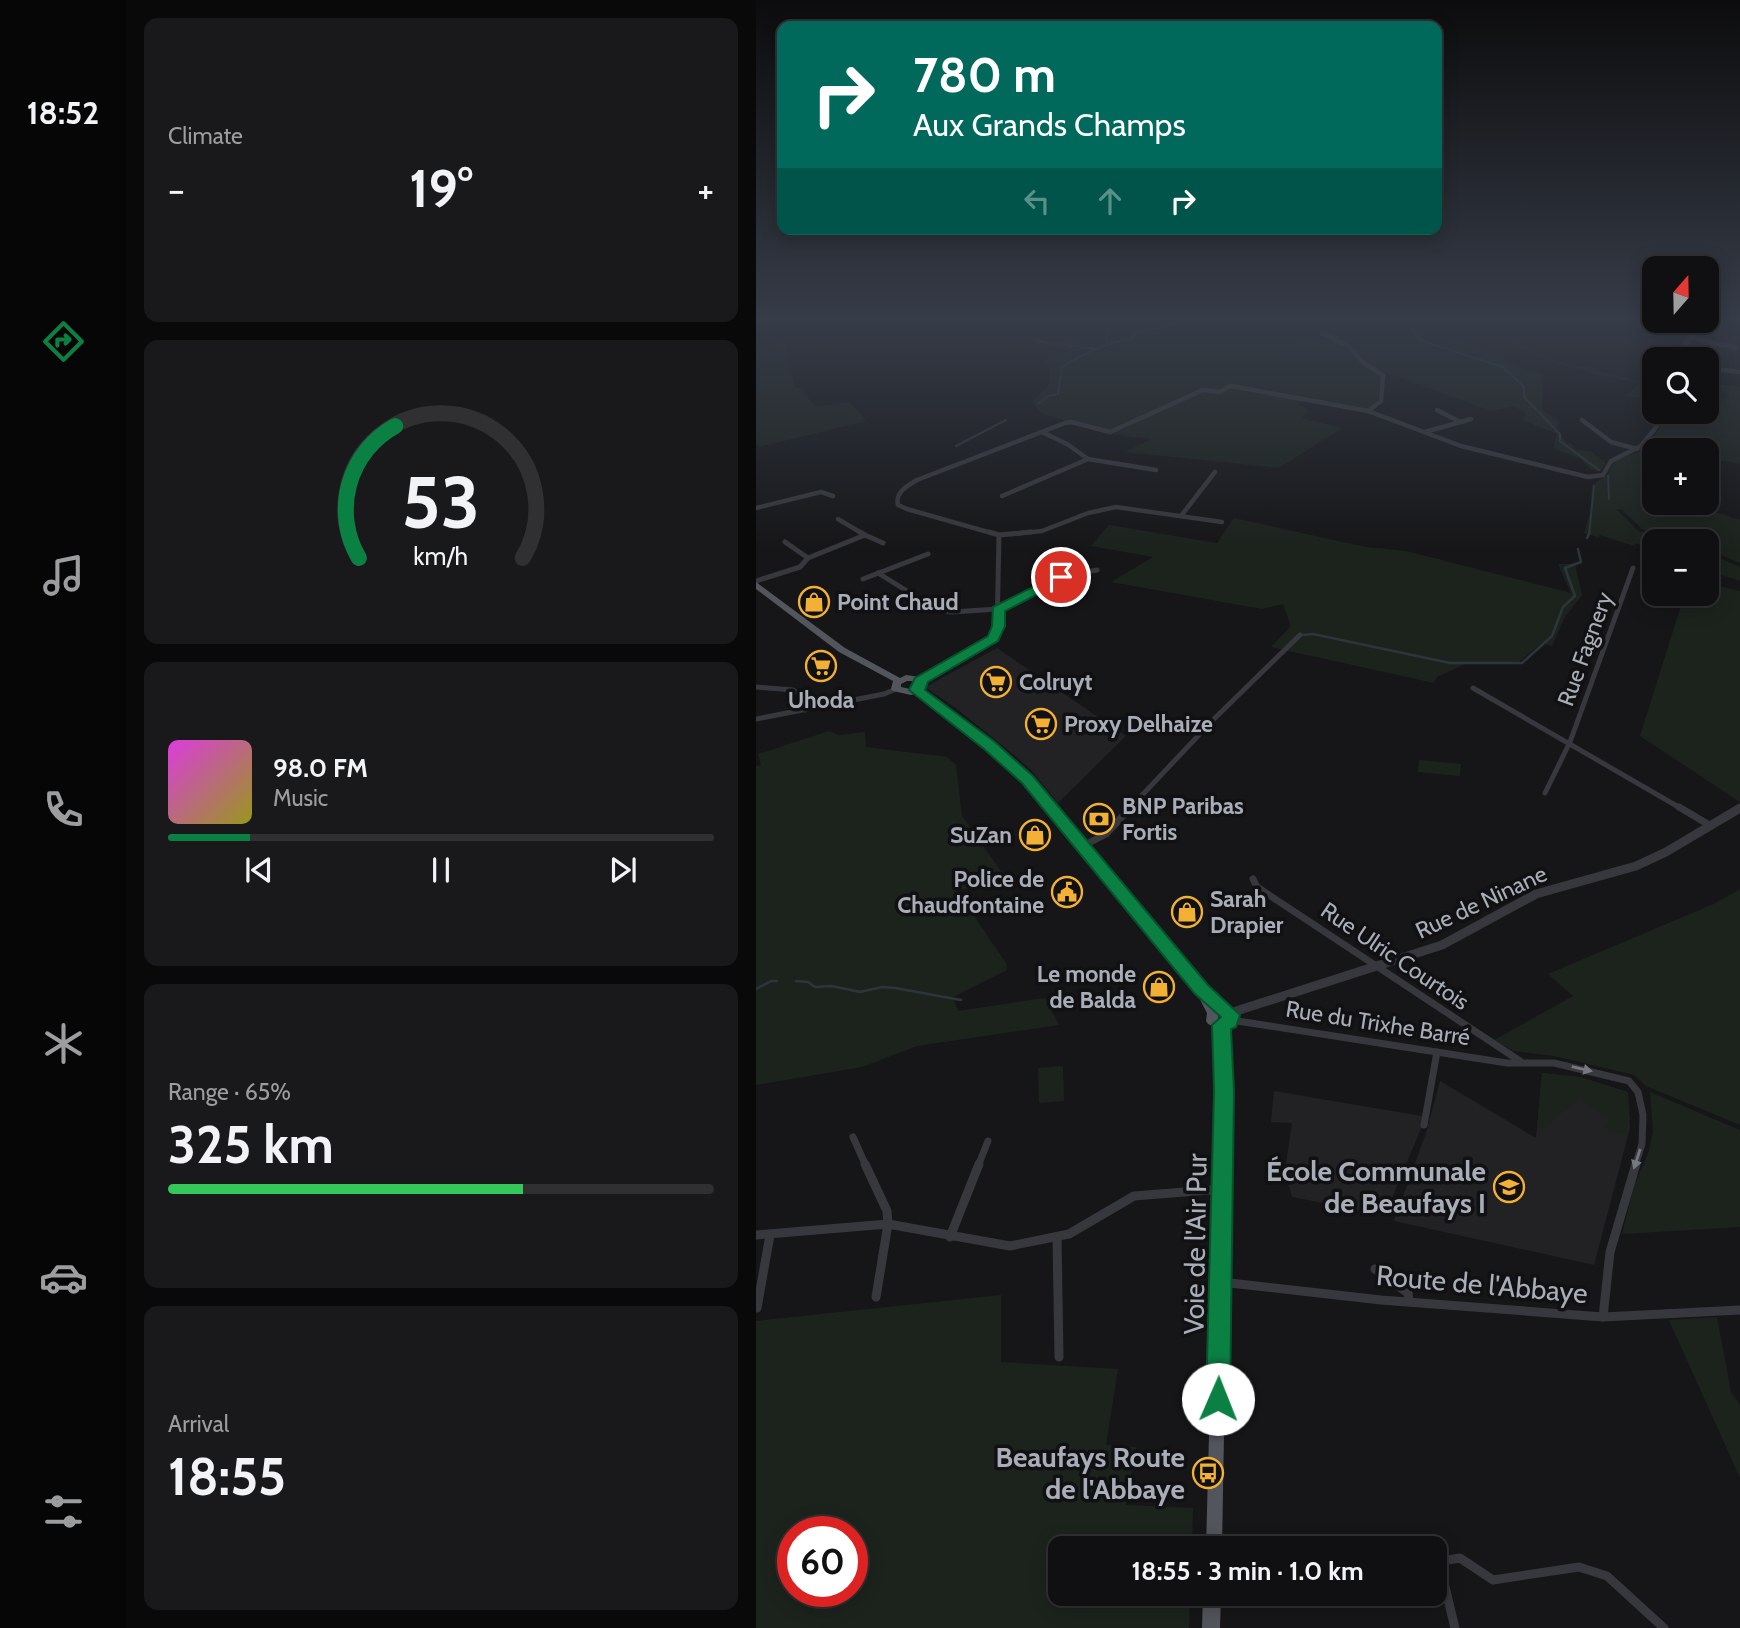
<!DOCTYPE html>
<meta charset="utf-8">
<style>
body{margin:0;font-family:Cabin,sans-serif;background:#19191b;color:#f1f3f6;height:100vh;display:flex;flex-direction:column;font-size:26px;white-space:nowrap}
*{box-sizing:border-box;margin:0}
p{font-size:23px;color:#9c9d9f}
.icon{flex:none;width:38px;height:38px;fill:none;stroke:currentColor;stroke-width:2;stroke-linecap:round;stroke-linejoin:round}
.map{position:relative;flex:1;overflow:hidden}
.sheet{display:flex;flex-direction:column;gap:18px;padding:18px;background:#09090a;width:630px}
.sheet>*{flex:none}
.banner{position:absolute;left:21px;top:21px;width:665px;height:214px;border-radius:14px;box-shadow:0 4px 18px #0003,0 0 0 2px #303032;background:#00695c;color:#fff;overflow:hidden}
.needle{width:46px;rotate:20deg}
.buttons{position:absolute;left:886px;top:256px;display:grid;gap:14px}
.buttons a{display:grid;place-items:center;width:77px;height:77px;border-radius:14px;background:#101012;box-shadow:0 4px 18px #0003,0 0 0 2px #303032;font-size:35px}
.speed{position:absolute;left:21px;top:1516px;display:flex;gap:14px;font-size:35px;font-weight:700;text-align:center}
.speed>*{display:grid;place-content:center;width:91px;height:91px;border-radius:50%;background:#101012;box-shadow:0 4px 18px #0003,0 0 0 2px #303032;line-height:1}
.speed .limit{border:10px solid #d22;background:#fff;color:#111}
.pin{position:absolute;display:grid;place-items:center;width:60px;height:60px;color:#fff;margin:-30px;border:4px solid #fff;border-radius:50%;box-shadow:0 2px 7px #0007}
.me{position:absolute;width:77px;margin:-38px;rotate:1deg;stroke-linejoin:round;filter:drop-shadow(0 0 5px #0008)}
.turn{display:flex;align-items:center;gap:24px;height:147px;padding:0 21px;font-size:32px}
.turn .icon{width:91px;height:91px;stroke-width:2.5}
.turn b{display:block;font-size:49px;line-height:60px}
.lanes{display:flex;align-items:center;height:66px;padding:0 21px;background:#0003;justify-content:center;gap:35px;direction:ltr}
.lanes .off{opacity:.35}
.big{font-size:52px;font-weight:800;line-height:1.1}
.sheet .card{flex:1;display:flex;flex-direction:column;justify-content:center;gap:10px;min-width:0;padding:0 24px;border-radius:14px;background:#19191b}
.sheet .dial{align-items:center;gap:0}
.dial svg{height:182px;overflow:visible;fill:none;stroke:#303032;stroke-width:7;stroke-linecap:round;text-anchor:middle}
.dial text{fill:#f1f3f6;stroke:none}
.song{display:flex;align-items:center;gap:21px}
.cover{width:84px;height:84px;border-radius:10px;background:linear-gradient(135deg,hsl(300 70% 55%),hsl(60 70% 35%))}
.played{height:7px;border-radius:4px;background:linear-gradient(90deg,#0b8043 15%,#303032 15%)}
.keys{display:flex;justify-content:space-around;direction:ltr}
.heat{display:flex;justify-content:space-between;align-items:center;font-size:38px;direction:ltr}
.charge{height:10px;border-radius:5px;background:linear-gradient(90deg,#34c759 65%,#303032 0)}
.trip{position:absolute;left:292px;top:1536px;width:399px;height:70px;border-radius:14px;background:#101012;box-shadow:0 4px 18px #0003,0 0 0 2px #303032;font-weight:800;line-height:70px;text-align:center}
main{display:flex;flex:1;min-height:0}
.menu{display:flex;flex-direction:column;width:126px;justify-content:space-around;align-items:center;background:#060607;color:#9c9d9f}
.menu .icon{width:49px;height:49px}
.menu .on{color:#0b8043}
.menu b{font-size:32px;color:#f1f3f6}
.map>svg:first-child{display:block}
</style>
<main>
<nav class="menu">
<b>18:52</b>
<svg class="icon on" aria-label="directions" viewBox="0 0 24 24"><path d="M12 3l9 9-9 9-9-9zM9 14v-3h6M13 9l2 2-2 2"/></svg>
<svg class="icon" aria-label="music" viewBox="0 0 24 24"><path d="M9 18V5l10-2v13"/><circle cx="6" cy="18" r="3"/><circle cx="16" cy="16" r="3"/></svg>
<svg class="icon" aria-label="phone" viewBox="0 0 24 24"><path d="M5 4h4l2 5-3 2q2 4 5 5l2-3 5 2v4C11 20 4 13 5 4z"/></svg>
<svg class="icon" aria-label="climate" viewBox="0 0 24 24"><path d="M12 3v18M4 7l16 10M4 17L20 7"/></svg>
<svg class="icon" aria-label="car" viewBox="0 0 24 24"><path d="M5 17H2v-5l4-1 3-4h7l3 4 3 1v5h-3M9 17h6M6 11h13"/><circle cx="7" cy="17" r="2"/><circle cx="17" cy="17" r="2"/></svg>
<svg class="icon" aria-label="filters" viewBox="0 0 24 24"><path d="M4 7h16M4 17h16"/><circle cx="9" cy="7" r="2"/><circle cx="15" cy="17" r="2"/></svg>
</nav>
<section class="sheet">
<div class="card"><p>Climate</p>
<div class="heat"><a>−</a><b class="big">19°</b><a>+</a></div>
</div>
<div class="card dial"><svg viewBox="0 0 100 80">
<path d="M14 69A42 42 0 1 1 86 69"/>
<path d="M14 69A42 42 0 0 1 30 11" stroke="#0b8043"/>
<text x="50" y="56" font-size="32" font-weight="700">53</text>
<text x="50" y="72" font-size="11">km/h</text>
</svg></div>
<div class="card">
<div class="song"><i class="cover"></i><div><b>98.0 FM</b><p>Music</p></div></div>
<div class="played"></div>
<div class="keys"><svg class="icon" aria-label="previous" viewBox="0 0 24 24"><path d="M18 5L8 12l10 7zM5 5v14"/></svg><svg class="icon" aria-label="pause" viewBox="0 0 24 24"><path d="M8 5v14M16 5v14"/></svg><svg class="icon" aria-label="next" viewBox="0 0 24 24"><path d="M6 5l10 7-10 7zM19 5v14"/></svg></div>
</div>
<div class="card"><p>Range · 65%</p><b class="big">325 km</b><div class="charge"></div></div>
<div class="card"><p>Arrival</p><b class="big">18:55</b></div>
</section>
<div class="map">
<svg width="984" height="1628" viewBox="0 0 984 1628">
<rect width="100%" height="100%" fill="#161618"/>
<g fill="#222225">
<polygon points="241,648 370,736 302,803 275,770 257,754 201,709 169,687"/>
<polygon points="786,1073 824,1077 872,1092 874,1128 838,1265 638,1221 670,1133 684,1081 780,1138"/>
<polygon points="518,1091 666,1116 666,1126 629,1215 536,1197 529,1171 536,1123 515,1122"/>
</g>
<g fill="#1c231d" fill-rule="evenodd">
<polygon points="14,321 170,321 29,342 39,388 45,388 59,407 93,402 111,421 3,447 0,444 0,346 29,342 27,330 10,330"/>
<path d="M328,321H536L539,329L535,330L534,336C584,337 586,342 623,374L626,379L622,401L609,410L476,386L554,400L542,404L553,410L546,418L586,428L523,468L369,452L395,439L356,434L286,414L276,401L293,385L294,368L288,359L306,356L312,349L286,347L270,339L279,338L300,343L322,339Z"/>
<path d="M550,321H667L671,329L682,334L708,341L764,367L788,375L786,409L803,422L802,426L795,428L805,434L809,442L816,444L819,449L836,452L850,463L845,471C834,472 831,465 825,459L797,448L801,434L767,420L769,412L757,406L735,411L618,368L589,342L569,333L568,322Z"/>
<path d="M725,321H734C757,340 790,362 821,366C842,369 865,367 886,368L834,369L892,383L885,393L897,395L894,399L870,396L883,383C827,372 769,360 725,321Z"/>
<polygon points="961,384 984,387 984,464 950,457 950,450 898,450 898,502 929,502 984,520 984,563 950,549 950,541 932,541 887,530 865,509 861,510 882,531 926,541 898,541 898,551 880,543 878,546 844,535 842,537 828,533 834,513 836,485 852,474 857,462 862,459 888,450 916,411 961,414 967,399 974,396 960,387"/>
<polygon points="478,518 610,547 650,551 815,593 802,564 819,564 826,595 809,617 796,646 786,643 763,662 714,662 681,677 678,683 515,647 535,626 527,604 506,609 355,582 397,557 335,546 353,525 461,543"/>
<polygon points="950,552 984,567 984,581 950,570"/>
<polygon points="950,583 984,591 984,802 884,736 929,593 950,593"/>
<polygon points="73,731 82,735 109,732 110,747 191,757 200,765 206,816 249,877 201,891 250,963 251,970 197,997 202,1011 289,998 303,1025 161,1046 106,1067 0,1085 0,766 5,765 2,754"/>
<polygon points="663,760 705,764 704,776 662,772"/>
<polygon points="984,889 984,1125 890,1086 878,1075 798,1056 757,1051 738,1040 817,996 792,974 960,903"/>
<polygon points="307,1066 308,1101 283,1103 282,1068"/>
<polygon points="786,1073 824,1077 872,1092 872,1136 856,1132 847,1126 854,1119 823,1099 786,1130 781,1128"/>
<polygon points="894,1092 984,1130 984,1227 866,1234 878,1186 892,1154 897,1132"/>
<path d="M245,1295V1362L362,1369L350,1445L380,1447L370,1505L437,1508L436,1549H304V1594H434L433,1628H0V1321ZM37,1531H96V1591H37Z"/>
<polygon points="961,1317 975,1392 984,1405 984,1478 913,1320"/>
</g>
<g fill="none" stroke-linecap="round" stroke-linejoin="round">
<g stroke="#2c353c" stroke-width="2">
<polyline points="650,321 666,341 747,367 768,387 768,397 804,434 804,441 843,470"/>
<polyline points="279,341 338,349"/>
<polyline points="352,343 350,338 353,330"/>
<path d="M282,404L292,396L302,394L306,367C328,353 350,343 376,338L380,332C399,330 415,323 434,321"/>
<polyline points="200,446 250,420"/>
<polyline points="852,476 853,499"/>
<polyline points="833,534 838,486"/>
</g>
<g stroke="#2c353c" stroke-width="2.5">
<polyline points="831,538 834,532"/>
<polyline points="547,635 557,634 694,663 766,663 796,636 807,607 819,596 809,568 825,562 822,549"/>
<polyline points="40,981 52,982 59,987 76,986 104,992 126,987 139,988 205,1000"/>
<polyline points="0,989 15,981 21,981"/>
</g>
<g stroke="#37383d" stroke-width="4.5">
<polyline points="566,333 592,346 608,363 627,375 625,401 612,411"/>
<polyline points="933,337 980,348"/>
<polyline points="921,359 943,321"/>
<polyline points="950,368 984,372"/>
<polyline points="681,410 704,422"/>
<polyline points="826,420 855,442 881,449"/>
<polyline points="286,432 311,444 332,459 400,470"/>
<polyline points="669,432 715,419"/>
<polyline points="246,496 332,459"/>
<polyline points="0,508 65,492 77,496"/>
<polyline points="425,516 459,472"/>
<polyline points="82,519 107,534"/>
<path d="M239,534L151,509L142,505C139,492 151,486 161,480L309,423L315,422L354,432L447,390L463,392L475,386L612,411L705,446L832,477L847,475L855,461L885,446L913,411"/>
<polyline points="256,534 286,531 332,513 360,507 466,522"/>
</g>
<g stroke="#37383d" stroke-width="5">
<polyline points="233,532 243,535 275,532"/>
<polyline points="109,535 127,543"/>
<polyline points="29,542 52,558"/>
<polyline points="122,573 180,609 196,612 242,609 305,577 341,570"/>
<polyline points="107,579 172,554"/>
<polyline points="0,581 44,567 52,558 109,535 104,532"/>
<polyline points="164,681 222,650 241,632 243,535"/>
<polyline points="0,687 37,690 46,696 49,710"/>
<polyline points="717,688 926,809"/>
<polyline points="0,719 128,694 140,689"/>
<polyline points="789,793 814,742 877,568"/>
<polyline points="373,809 457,720 544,635"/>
</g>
<g stroke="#37383d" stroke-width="7">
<polyline points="923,807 955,826"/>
<polyline points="327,846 350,834 375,807"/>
<polyline points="497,879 501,887 764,1061"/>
<polyline points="475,1020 751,1063 798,1063 873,1081 882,1092 887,1115 886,1144 879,1166"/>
<polyline points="668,1125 681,1052"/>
<polyline points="97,1137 110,1166"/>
<polyline points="222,1166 232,1141"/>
</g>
<g stroke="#37383d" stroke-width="9">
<polyline points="109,1164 131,1211 132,1224 120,1297"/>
<polyline points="0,1235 132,1224 254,1246 313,1234 378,1196 466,1189"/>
<polyline points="194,1237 223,1164"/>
<polyline points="301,1238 303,1357"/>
<polyline points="619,1269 652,1293 653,1302"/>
<polyline points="465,1282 625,1300 847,1317 984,1310"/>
<polyline points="1,1308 14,1235"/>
<polyline points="847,1317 854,1252 880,1164"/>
<polyline points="679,1562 704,1558 737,1580 823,1567 851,1576 908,1628"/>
<polyline points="683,1562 699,1628"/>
</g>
<polyline stroke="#37383d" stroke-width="9" points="474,1013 686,945 780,894 880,866 910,852 984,808"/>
<g fill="#53555c" fill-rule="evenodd">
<path d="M0,582L89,648L144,678L150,675L165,677L170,686L166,690L238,743L275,777L449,987L470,1007L478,1010L480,1013L477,1025L471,1027L474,1091L466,1549H450L462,1091L459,1027L452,1024L450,1021L451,1013L440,992L267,781L230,747L159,694L155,695L137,691L135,689L137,681L83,652L0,589ZM151,681H158L160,685L154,689L145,687V684ZM463,1014L468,1015L467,1019H462Z"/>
<polygon points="447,1594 465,1594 464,1628 446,1628"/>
</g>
</g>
<defs><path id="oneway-solid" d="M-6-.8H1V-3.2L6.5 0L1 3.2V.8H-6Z" transform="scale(1.75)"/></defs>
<g fill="#757881">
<use href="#oneway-solid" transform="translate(826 1069) rotate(13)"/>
<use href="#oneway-solid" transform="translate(881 1159) rotate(108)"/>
</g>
<linearGradient id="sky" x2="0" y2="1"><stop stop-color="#0c0c0d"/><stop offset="0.58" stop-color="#363c48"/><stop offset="1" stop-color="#363c48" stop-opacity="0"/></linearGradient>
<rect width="984" height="549" fill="url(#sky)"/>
<polygon fill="#0b8043" stroke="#07532c" stroke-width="2" points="305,573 309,574 309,580 249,611 249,626 242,641 172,682 169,690 239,742 277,776 452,985 484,1015 480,1027 475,1029 478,1091 474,1399 471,1407 462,1410 454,1407 450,1399 458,1091 456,1025 465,1017 439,994 266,783 228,749 153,690 159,678 232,636 236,626 237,607"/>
<defs>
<g id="shop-ring" transform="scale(1.575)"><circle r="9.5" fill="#111113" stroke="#f2b134" stroke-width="1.5"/><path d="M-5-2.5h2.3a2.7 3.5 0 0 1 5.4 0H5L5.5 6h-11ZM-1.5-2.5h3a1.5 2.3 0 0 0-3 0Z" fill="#f2b134"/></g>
<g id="supermarket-ring" transform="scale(1.575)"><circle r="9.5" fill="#111113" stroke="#f2b134" stroke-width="1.5"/><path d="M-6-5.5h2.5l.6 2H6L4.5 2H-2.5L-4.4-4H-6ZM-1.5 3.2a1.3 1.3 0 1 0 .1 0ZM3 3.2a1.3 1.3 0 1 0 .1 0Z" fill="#f2b134"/></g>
<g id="bank-ring" transform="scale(1.575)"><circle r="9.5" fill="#111113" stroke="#f2b134" stroke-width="1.5"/><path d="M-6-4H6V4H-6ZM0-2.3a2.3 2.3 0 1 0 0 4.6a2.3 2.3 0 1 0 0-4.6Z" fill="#f2b134"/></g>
<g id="civic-ring" transform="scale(1.575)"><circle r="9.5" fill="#111113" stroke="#f2b134" stroke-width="1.5"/><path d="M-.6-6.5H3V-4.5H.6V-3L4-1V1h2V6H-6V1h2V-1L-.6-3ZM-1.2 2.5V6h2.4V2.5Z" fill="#f2b134"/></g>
<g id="school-ring" transform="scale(1.575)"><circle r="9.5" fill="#111113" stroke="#f2b134" stroke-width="1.5"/><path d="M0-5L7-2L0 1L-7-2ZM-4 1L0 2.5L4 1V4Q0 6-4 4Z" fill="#f2b134"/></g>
<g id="bus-ring" transform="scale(1.575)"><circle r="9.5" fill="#111113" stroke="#f2b134" stroke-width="1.5"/><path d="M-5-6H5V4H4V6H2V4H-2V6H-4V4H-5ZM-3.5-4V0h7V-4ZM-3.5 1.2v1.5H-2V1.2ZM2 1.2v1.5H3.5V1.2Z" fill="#f2b134"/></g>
</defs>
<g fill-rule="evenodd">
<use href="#shop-ring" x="58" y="602"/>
<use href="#supermarket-ring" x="65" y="666"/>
<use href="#supermarket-ring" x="240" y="682"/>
<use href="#supermarket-ring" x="285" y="724"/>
<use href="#bank-ring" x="343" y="819"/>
<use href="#shop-ring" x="279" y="835"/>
<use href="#civic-ring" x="311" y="892"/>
<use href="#shop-ring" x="431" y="912"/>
<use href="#shop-ring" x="403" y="987"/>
<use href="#school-ring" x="753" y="1187"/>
<use href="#bus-ring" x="452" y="1473"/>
</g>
<g text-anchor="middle" stroke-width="7" stroke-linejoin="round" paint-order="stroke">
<g font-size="23" font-weight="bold" fill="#a8adb8" stroke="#111113" text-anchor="start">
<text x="81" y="610">Point Chaud</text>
<text x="263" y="690">Colruyt</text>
<text x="65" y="708" text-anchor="middle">Uhoda</text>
<text x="308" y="732">Proxy Delhaize</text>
<text x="366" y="814">BNP Paribas<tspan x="366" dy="26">Fortis</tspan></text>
<text x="256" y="843" text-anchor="end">SuZan</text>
<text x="288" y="887" text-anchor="end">Police de<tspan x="288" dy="26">Chaudfontaine</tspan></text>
<text x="454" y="907">Sarah<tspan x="454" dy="26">Drapier</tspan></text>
<text x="380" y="982" text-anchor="end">Le monde<tspan x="380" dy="26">de Balda</tspan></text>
</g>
<g font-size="23" fill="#a8adb8" stroke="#111113">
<text transform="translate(829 649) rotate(-70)" y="8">Rue Fagnery</text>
<text transform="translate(725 902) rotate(-25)" y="8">Rue de Ninane</text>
<text transform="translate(639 956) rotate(34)" y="8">Rue Ulric Courtois</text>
<text transform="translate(622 1023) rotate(9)" y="8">Rue du Trixhe Barré</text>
</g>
<g font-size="28" font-weight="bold" fill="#a8adb8" stroke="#111113" text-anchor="end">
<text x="730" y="1181">École Communale<tspan x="730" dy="32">de Beaufays I</tspan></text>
<text x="429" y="1467">Beaufays Route<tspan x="429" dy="32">de l'Abbaye</tspan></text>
</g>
<g font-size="28" fill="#a8adb8" stroke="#111113">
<text transform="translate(439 1244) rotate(-89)" y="10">Voie de l'Air Pur</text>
<text transform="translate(726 1284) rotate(5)" y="10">Route de l'Abbaye</text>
</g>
</g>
</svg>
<div class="buttons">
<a><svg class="needle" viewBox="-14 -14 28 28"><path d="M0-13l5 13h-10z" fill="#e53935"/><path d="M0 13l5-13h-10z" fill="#9c9d9f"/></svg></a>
<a><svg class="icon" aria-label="search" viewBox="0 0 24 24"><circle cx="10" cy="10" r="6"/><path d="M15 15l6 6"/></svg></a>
<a>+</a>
<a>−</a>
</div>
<div class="speed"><div class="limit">60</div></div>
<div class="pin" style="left:305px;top:577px;background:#d93025"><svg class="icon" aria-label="arrive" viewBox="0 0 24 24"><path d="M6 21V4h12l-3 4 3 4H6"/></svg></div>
<svg class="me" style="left:462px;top:1399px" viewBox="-20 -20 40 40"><circle r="19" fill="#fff"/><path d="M0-13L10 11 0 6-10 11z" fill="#0b8043"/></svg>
<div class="trip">18:55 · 3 min · 1.0 km</div>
<div class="banner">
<div class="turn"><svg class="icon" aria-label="right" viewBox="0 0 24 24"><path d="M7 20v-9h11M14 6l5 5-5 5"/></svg><div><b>780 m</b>Aux Grands Champs</div></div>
<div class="lanes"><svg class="icon off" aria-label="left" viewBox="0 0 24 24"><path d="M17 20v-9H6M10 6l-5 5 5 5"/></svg><svg class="icon off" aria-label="ahead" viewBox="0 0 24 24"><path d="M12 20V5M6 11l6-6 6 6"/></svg><svg class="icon" aria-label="right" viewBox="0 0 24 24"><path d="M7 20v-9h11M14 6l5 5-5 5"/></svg></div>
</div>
</div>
</main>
